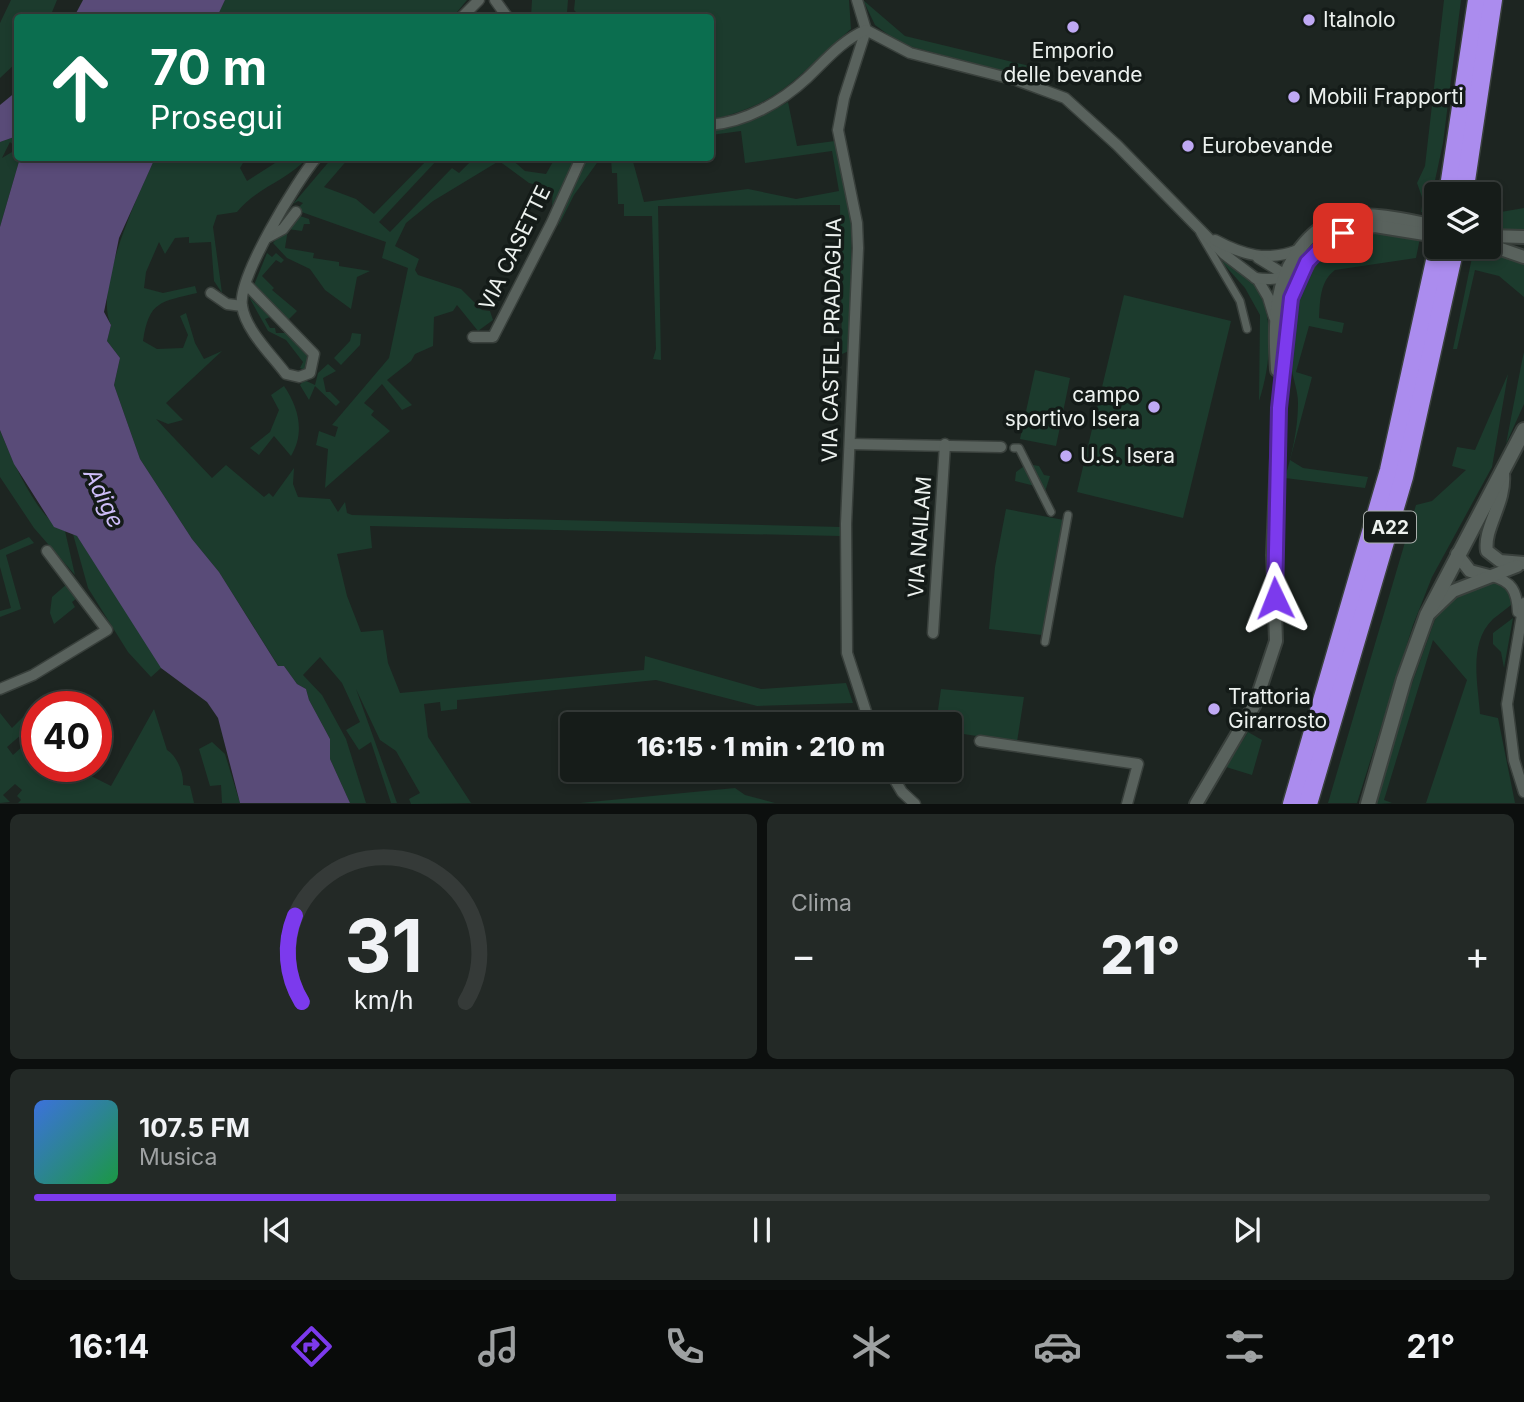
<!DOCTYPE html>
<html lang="it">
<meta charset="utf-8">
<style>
body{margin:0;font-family:Inter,sans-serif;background:#232926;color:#f1f3f6;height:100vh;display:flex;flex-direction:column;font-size:26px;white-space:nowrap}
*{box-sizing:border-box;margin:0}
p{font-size:23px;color:#9ea1a2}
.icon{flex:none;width:38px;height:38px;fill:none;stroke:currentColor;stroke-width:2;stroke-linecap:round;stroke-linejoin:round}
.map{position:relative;height:804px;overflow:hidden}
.side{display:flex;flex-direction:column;gap:10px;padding:10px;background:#0c0f0e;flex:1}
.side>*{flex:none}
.banner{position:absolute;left:14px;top:14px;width:700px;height:147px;border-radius:7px;box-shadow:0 4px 10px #0003,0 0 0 2px #353a38;background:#0b6e4f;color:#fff;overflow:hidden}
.controls{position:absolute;left:1424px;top:182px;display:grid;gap:14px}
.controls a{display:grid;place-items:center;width:77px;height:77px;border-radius:7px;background:#161c19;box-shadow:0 4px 10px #0003,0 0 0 2px #353a38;font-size:35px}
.speed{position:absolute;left:21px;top:691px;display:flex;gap:14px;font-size:35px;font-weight:700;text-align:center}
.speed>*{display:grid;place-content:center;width:91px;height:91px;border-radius:50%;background:#161c19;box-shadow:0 4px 10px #0003,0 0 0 2px #353a38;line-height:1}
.speed .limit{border:10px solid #d22;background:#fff;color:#111}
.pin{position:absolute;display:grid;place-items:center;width:60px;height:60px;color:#fff;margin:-30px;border-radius:14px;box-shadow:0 4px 10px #0006}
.me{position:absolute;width:77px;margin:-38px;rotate:358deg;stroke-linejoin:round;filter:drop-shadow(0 0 5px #0008)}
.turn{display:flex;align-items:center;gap:24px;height:147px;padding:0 21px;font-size:32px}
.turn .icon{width:91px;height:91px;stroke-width:2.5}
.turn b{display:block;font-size:49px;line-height:60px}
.big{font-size:52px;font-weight:800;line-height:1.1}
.side .tile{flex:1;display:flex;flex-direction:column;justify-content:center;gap:10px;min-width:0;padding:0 24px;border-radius:10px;background:#232926}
.side .dial{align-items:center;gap:0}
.dial svg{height:182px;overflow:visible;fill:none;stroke:#353a38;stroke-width:7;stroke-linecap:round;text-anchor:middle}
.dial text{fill:#f1f3f6;stroke:none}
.song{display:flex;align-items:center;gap:21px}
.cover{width:84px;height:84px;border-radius:10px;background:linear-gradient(135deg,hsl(220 70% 55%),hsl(140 70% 35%))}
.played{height:7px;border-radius:4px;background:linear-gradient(90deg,#7c3aed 40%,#353a38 40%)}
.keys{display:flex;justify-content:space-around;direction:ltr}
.heat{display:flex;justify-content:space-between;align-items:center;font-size:38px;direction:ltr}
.side .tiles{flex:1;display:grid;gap:10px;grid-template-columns:1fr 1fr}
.tile:last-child{grid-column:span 2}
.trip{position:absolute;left:560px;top:712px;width:402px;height:70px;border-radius:7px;background:#161c19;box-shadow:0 4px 10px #0003,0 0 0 2px #353a38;font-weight:800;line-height:70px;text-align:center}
.tab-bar{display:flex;height:112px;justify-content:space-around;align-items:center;background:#090b0a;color:#9ea1a2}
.tab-bar .icon{width:49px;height:49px}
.tab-bar .active{color:#7c3aed}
.tab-bar b{font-size:32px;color:#f1f3f6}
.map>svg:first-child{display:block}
</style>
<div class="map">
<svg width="1524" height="804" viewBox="0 0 1524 804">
<rect width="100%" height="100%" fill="#1d2521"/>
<g fill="#1c3b2d">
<polygon points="11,0 57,0 50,17 18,18 17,62 0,78 0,23"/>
<polygon points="225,0 467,0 453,17 217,17"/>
<polygon points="532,0 568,0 567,13 571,17 531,17"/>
<path d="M575,0H849L851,29C797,75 785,102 711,120L710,18L581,17L574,10Z"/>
<polygon points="863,0 905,36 1038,68 1039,81 901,44 875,25"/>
<polygon points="1444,0 1461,0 1443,143 1428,213 1421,212 1423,200 1417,183 1425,166"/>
<polygon points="788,102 797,146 835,141 852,224 849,351 842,354 840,205 658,206 661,360 653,359 656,349 652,216 624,216 624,204 618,204 617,173 612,173 611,159 599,160 574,195 558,227 569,192 588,158 632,158 644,202 748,189 796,199 839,191 832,151 745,163 741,131 711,135 711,131 756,119"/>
<polygon points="17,136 17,148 10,142 2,158 17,149 18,158 20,158 0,227 0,142"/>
<path d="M155,158H246L240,168L247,181L283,158H307C287,181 257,187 237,212L217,215L213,227L222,293L214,281L211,242L189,243V237L175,238L165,254L159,242L146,272L144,288L163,293L195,286L197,293C160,302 149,301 143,341L157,349L183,348L188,335L180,316L186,313L195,343L204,359L222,351L166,403L183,420L168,424L156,419L212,478L226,465L264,497L269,493L273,497L294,468L293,484L298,497L330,499L338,512L345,502L347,513L352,515L841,527L840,536L370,526L372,548L337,554L347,596L361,632L383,630L388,663L400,693L644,670L645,656L761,689L846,683L853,703L757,706L656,680L457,700V709L441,711L440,702L424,704L428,737L471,803L411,804L409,799L420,793L396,751L380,740L356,689L397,803H391L371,742L359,750L346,730L360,722L342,683L320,657L303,675L322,695L346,739L366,803H350L330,759V739L309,700L306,689L297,684L284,666L279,667L219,572L192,539L140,459L114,385L120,358L107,341L111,325C93,290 139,193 155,158Z"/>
<polygon points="332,158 349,158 324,187 356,199 374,214 429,158 439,158 379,222 390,232 452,168 459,173 474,158 510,158 525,171 546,174 555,158 538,158 577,158 552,206 553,189 529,183 499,161 433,201 406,223 395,246 419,259 415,270 418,275 461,289 482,310 490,311 493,320 478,331 457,305 453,311 434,317 433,346 415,354 411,361 387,380 412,405 402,410 382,384 364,403 374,411 371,415 390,431 325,488 328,449 316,445 319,431 335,437 338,427 332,425 389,358 408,268 382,258 386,242 296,210 303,203 298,201 293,204"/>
<polygon points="1524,208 1524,230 1511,231 1490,226 1489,214"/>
<polygon points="297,215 309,219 310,224 304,224 302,231 288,229 285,248 314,253 313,258 339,262 339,266 370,271 357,277 351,309 325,290 310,269 287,258 273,243"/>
<path d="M1381,233L1420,238L1416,258L1335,270C1320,281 1320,300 1319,318L1344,323L1342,333L1309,326L1296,372L1312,377L1290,460L1303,468L1368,477L1365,488L1285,478C1292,454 1298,429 1298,403C1298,391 1293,379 1291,366C1290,354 1293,341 1294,329C1300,272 1321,238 1381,233Z"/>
<polygon points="1474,248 1504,253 1524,263 1524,297 1499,276 1475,270 1457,349 1453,349"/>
<polygon points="267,253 272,257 276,253 284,260 281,263 276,260 262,276 274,288 272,290 297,311 288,320 254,285"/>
<path d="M1221,261C1280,277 1274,356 1259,401L1260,315L1245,288Z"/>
<polygon points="1124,295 1231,321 1183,518 1077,492"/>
<polygon points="249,297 270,317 265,319 270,328 275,328 276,333 286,333 308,354 305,370 300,368 303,362 286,340 268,331"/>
<polygon points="352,333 361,334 360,345 341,365 334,358 350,341"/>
<polygon points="1524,352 1524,404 1506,444 1522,361"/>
<polygon points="328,364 336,371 323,378 326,392 330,392 340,402 336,406 315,386 309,400 300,385 304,380 315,385 318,373"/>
<polygon points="1035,370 1070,378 1056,446 1020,439"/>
<polygon points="1508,374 1492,467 1432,577 1413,625 1357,803 1328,803 1416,505 1432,501 1466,470 1452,466 1457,447 1475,450"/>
<path d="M284,386C299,408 305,433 291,456L274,436L259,455L250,448L270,432L279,410L271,395Z"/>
<path d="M0,430C11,458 38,520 65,531L75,575L34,528L0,477Z"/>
<polygon points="1027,464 1039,466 1044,475 1050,476 1043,498 1038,498 1035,486 1015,481 1016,472"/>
<polygon points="1006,509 1064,520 1042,635 989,629 995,567"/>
<polygon points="73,534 77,536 161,663 161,668 151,677 128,652 88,588"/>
<polygon points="29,537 34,543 6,555 21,609 0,617 0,611 11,608 0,567 0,550"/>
<path d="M1490,581L1505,587L1512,600L1511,605C1505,610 1499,614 1493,619C1468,643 1478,684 1480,714L1498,718L1515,803H1426L1467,680L1433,640L1384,800L1392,803L1374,804L1400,717L1437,614L1457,595Z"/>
<polygon points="67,584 77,598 72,602 75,607 54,624 50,613 52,597"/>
<polygon points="1513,618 1504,668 1501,652 1493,644 1493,633"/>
<polygon points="941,689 1024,697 1017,742 950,732 950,724 936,724"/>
<path d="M45,695L57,703L52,707H37V721L7,747L13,755L34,736L37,766L73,767L111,786L154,709L167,750C177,756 184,773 183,785L190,786L194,803H18L21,800L17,796L22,790L15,784L3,795L10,802L0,803V713L12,728Z"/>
<polygon points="1248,732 1262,740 1252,775 1226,767"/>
<polygon points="212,742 225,754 240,803 222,803 221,785 210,786 199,749"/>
<polygon points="735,788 745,795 775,803 580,803"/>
</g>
<g fill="#594b78">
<polygon points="83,0 225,0 217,17 74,17"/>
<polygon points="17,91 17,136 0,142 0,105"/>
<polygon points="20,158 155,158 119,238 104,312 111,325 107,341 120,358 114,385 140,459 192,539 219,572 278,666 284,666 297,684 306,689 309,700 330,739 330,759 350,803 240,803 218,718 207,702 161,668 77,536 54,527 14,464 0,430 0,227"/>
</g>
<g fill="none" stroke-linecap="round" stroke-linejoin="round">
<g stroke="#39403c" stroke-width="10">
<g id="pedestrian">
<polyline points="1200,233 1240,301 1247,329"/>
<polyline points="1014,448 1019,448 1051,512"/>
<polyline points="1045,642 1068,515"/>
</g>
</g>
<g stroke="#39403c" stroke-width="13">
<g id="minor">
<polyline points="495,0 508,18"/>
<polyline points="857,0 866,30 844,98 838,130 857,223 858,248 846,524 847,653 870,724"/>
<polyline points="461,18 479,0"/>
<polyline points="866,30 910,53 1016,80 1065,98 1117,145 1224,254 1258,280 1268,297 1274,317"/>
<path d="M710,125C746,122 781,102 807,78C826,60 841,41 866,30"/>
<polyline points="268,237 283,229 296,212"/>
<path d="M1215,240C1243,255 1267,262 1298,250"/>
<polyline points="1258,258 1279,271 1286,281"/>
<path d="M1255,278C1275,281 1290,278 1305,264"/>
<path d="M247,285L314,354L310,373L299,377L286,374C272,355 246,331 242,306C237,278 297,181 316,158"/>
<polyline points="211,293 227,304 242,306"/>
<polyline points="473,337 493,337 552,222 581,158"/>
<polyline points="850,444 1001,447"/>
<path d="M1491,576C1512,581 1517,591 1518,612"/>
<polyline points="1524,603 1507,704 1514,760 1524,792"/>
<polyline points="933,633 945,444"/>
<polyline points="0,689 33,675 107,630 47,551"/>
<polyline points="980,741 1138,764 1127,804"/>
<polyline points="889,770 902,792 915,804"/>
</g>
</g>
<g stroke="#39403c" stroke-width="16">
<g id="tertiary">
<polyline points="1489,236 1524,237"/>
<polyline points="1489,245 1524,257"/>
<path d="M1277,370C1274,321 1273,275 1309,238C1320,227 1335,217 1351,216C1379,213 1409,221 1437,226"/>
<path d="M1503,473C1506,503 1483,528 1487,551L1500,561L1524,563"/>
<polyline points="1457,554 1470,571 1489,576"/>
<polyline points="1430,613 1453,591 1517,566"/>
<polyline points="1196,804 1255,704 1276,641 1273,555 1279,408 1289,310 1296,284 1314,254 1337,236 1351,230 1375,226 1437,236"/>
</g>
</g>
<g stroke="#39403c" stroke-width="18">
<polyline id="secondary" points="1368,804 1404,679 1427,615 1524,430"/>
</g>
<g stroke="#39403c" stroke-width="21">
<g id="motorway">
<polyline points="1448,194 1477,0"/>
<polyline points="1464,194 1493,0"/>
<polyline points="1292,804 1389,470 1438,247"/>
<polyline points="1308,804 1404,477 1455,247"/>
</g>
</g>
<use href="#pedestrian" stroke="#59625d" stroke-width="7"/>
<use href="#minor" stroke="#59625d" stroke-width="10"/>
<use href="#tertiary" stroke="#59625d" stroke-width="12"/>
<use href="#secondary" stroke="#59625d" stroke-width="14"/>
<use href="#motorway" stroke="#ab8cee" stroke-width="18"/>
</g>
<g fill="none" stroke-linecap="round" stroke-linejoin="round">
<g stroke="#51269a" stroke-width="18">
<polyline id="route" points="1275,598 1279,408 1291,298 1307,262 1323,246 1343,233"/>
</g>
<use href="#route" stroke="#7c3aed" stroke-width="12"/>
</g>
<g fill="#bfa9f4" stroke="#141b18" stroke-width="2.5">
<circle cx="1309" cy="20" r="7"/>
<circle cx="1073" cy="27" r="7"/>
<circle cx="1294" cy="97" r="7"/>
<circle cx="1188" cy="146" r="7"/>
<circle cx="1154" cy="407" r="7"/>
<circle cx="1066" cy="456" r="7"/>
<circle cx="1214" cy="709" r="7"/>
</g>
<g text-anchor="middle" stroke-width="7" stroke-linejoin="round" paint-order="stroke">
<rect fill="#141b18" stroke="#abb1ae" stroke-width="2" x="1364" y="511.5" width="52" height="31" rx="5"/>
<g font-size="19" font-weight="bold" fill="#ecf1ee">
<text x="1390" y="534">A22</text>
</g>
<g font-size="21" fill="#ecf1ee" stroke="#141b18" text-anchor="start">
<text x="1323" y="27">Italnolo</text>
<text x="1073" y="58" text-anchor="middle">Emporio<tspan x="1073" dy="24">delle bevande</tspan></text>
<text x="1308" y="104">Mobili Frapporti</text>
<text x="1202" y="153">Eurobevande</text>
<text x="1140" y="402" text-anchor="end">campo<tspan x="1140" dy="24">sportivo Isera</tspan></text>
<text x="1080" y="463">U.S. Isera</text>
<text x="1228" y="704">Trattoria<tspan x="1228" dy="24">Girarrosto</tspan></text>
</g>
<g font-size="21" fill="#ecf1ee" stroke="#141b18">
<text transform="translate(515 248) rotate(-64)" y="7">VIA CASETTE</text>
<text transform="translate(832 340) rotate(-89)" y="7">VIA CASTEL PRADAGLIA</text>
<text transform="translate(920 537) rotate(-86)" y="7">VIA NAILAM</text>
</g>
<g font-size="23" font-style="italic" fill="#cebef9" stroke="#141b18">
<text transform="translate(104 498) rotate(64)" y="8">Adige</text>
</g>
</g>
</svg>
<div class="controls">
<a><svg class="icon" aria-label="layers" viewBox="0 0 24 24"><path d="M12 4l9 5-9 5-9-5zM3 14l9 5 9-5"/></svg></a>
</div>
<div class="speed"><div class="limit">40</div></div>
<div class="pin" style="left:1343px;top:233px;background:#d93025"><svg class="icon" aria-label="arrive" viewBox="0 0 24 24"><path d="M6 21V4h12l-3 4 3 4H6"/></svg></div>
<svg class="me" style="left:1275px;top:598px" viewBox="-20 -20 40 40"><path d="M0-17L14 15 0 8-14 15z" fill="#7c3aed" stroke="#fff" stroke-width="4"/></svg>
<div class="trip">16:15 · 1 min · 210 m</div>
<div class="banner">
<div class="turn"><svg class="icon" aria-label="ahead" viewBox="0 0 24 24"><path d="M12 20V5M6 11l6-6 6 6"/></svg><div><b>70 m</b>Prosegui</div></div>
</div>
</div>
<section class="side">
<div class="tiles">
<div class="tile dial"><svg viewBox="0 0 100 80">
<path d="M14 69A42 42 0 1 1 86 69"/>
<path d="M14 69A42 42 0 0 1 11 31" stroke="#7c3aed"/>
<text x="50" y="56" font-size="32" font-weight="700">31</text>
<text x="50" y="72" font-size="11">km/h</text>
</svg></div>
<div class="tile"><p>Clima</p>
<div class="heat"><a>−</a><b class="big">21°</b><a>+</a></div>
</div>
<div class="tile">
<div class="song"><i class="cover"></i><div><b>107.5 FM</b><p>Musica</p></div></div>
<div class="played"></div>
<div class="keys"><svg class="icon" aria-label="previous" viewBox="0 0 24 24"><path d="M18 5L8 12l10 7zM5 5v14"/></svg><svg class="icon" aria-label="pause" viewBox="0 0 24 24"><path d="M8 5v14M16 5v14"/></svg><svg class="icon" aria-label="next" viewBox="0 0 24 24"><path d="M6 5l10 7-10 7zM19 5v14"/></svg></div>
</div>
</div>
</section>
<nav class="tab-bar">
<b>16:14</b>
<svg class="icon active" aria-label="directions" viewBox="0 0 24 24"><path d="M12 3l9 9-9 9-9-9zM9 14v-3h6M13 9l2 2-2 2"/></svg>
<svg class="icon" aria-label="music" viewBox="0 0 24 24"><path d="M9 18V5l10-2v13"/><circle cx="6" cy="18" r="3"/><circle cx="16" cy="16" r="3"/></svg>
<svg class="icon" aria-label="phone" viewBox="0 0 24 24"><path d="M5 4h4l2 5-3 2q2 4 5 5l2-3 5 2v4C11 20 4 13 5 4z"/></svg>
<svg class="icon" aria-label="climate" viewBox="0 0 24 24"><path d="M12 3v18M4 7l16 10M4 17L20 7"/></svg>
<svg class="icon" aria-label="car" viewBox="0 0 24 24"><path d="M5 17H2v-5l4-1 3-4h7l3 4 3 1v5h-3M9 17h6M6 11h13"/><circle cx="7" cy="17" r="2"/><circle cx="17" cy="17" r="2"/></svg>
<svg class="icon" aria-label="filters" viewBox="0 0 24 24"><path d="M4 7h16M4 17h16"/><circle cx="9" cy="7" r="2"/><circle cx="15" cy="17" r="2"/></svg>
<b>21°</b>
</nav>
